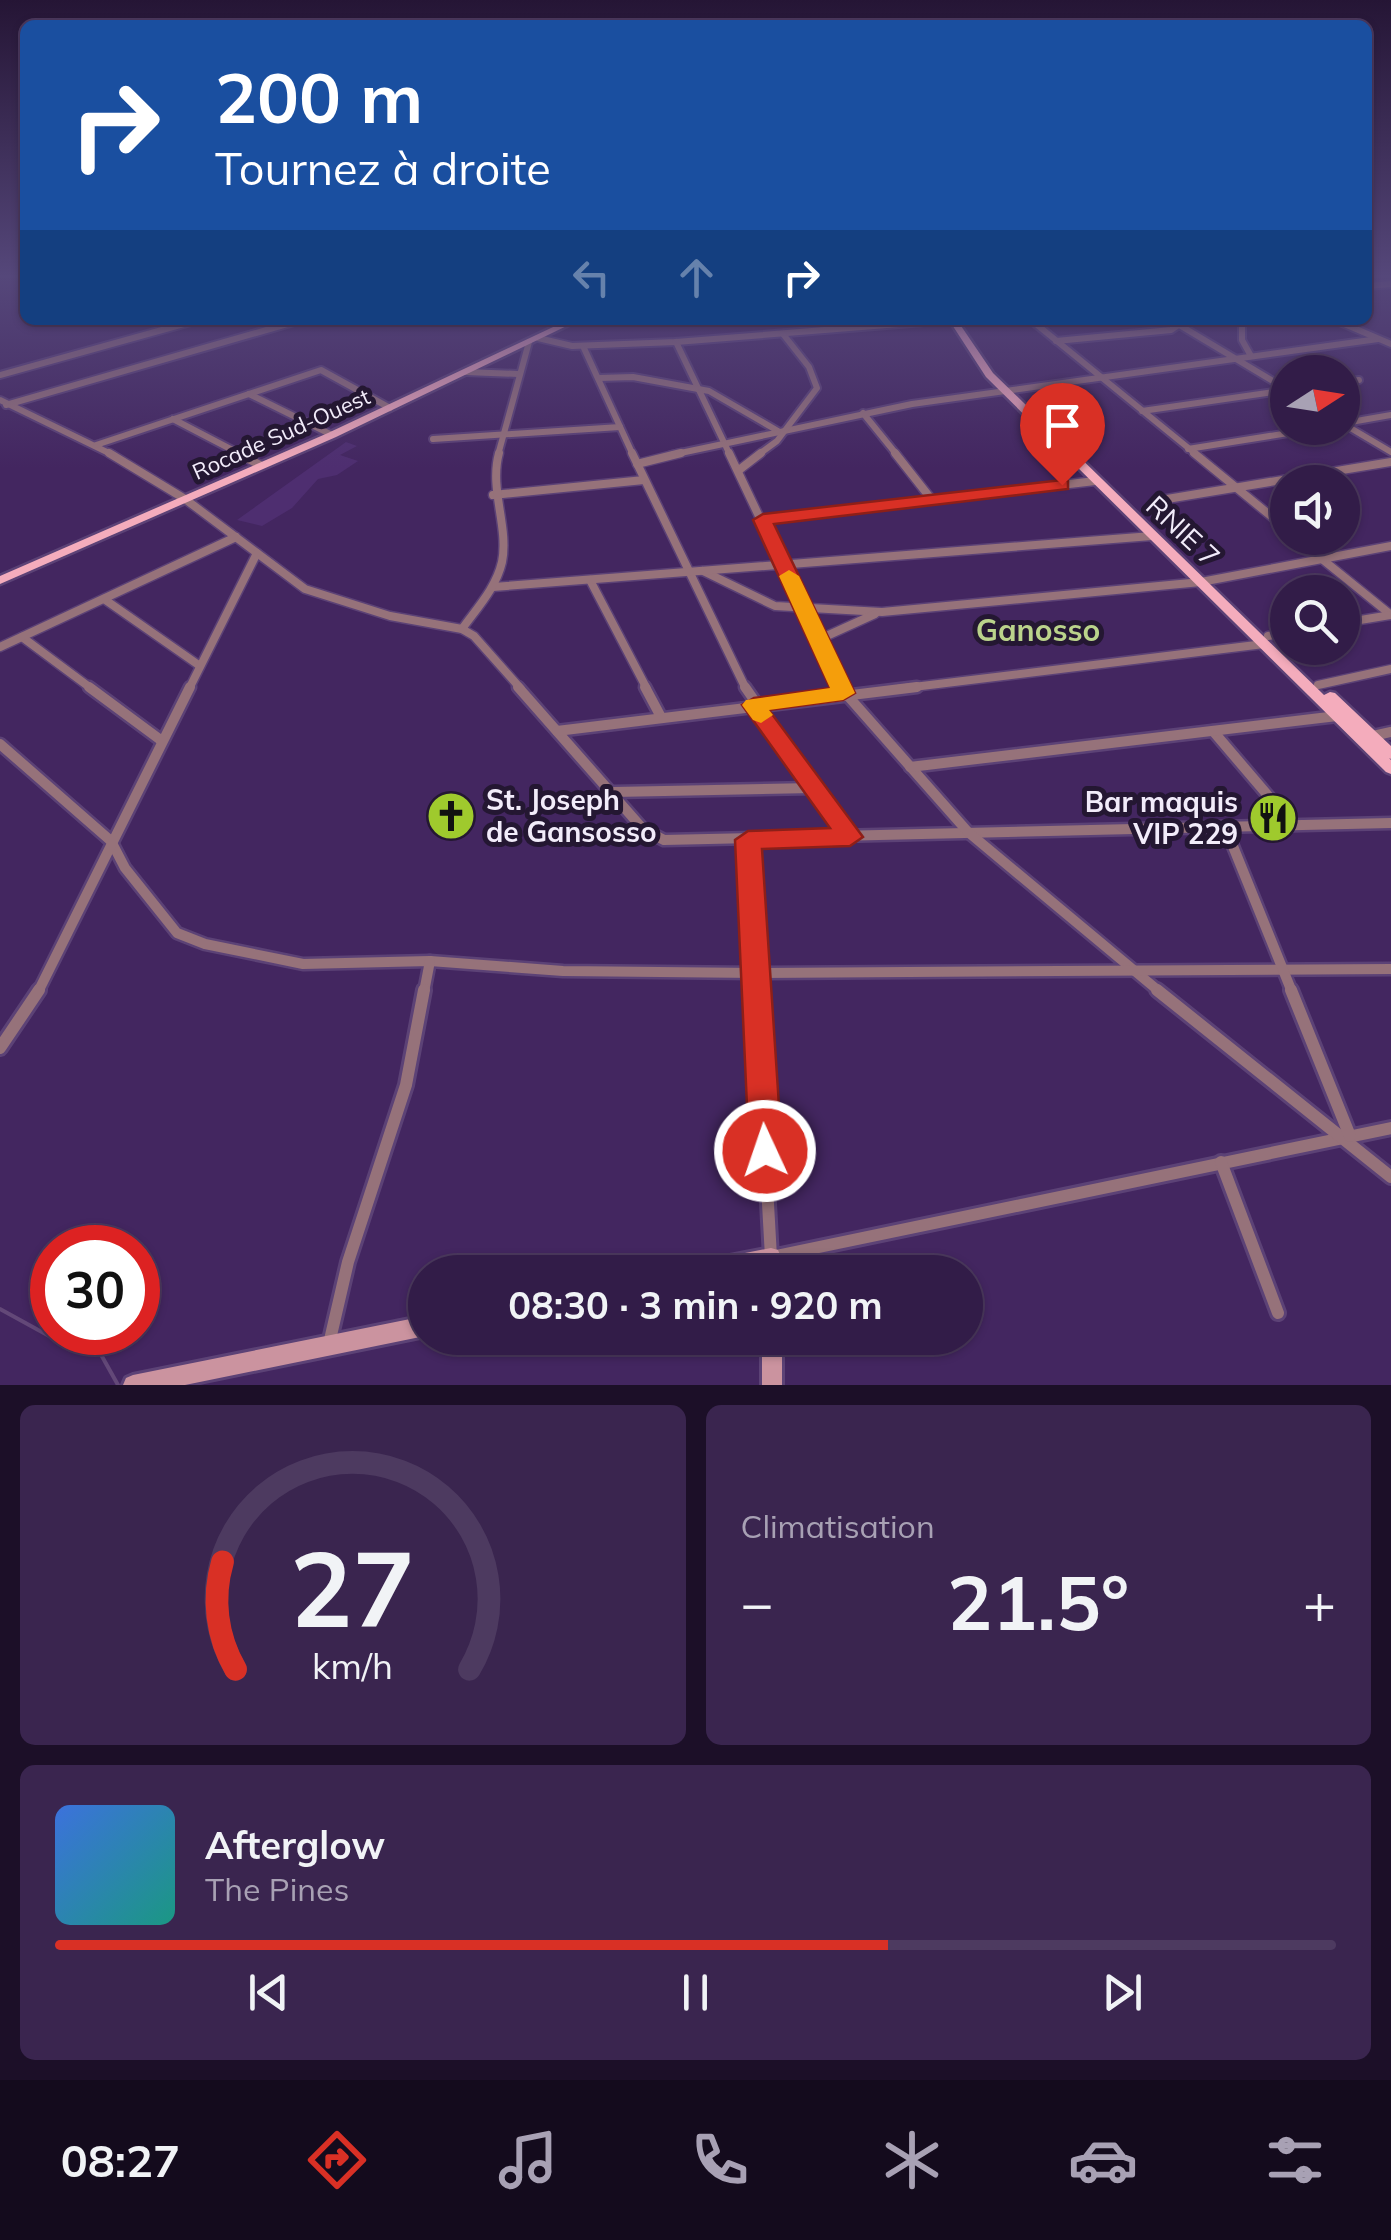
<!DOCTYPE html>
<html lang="fr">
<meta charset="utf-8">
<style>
body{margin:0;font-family:Mulish,sans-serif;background:#3a254f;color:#f1f3f6;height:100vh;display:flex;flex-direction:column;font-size:38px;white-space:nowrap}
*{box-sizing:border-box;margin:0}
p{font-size:32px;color:#a8a1b4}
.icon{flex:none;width:55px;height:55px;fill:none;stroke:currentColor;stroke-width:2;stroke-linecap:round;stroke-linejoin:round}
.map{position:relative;height:1385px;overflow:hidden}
.drawer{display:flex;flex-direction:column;gap:20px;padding:20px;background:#1c0f28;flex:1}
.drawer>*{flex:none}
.guide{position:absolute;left:20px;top:20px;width:1352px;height:305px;border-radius:15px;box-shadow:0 2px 8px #0004,0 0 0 2px #4d3a60;background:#1a4fa0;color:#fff;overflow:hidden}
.needle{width:65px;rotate:78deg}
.buttons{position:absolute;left:1270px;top:355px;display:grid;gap:20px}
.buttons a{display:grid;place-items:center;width:90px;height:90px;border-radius:50%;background:#321c48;box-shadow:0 2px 8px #0004,0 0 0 2px #4d3a60;font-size:50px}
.speed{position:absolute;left:30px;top:1225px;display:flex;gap:20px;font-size:50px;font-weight:700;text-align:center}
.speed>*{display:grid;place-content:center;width:130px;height:130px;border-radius:50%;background:#321c48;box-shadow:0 2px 8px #0004,0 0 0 2px #4d3a60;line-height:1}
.speed .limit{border:15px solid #d22;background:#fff;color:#111}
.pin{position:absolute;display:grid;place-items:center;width:85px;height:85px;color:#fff;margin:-102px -42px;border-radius:50% 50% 50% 0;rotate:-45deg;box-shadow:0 0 10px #0007}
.pin .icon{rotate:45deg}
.me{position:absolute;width:110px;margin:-55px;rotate:357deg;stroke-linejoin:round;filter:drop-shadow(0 0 8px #0008)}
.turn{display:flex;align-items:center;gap:35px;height:210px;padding:0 30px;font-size:45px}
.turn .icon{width:130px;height:130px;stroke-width:2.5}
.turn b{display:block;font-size:70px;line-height:85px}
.lanes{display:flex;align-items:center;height:95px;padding:0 30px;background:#0003;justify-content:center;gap:50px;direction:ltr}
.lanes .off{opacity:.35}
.big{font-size:75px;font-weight:700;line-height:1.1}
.drawer .card{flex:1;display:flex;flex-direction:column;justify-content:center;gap:15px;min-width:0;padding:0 35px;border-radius:15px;background:#3a254f}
.drawer .dial{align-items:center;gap:0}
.dial svg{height:260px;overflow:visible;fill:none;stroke:#4d3a60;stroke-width:7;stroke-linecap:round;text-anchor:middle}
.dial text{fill:#f1f3f6;stroke:none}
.song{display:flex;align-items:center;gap:30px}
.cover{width:120px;height:120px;border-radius:15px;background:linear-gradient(135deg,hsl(220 70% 55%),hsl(170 70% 35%))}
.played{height:10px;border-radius:5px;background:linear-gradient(90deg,#d93025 65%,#4d3a60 65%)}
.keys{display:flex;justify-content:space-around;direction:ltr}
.heat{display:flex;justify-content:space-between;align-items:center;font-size:55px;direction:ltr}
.drawer .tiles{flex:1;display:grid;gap:20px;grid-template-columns:1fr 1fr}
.card:last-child{grid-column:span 2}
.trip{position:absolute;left:408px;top:1255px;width:575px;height:100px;border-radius:50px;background:#321c48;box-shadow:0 2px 8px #0004,0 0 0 2px #4d3a60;font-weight:700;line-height:100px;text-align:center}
.dock{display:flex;height:160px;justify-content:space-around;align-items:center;background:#140b1d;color:#a8a1b4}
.dock .icon{width:70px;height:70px}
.dock .on{color:#d93025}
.dock b{font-size:45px;color:#f1f3f6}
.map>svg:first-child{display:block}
</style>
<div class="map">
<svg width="1391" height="1385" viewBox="0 0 1391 1385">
<rect width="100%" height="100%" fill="#432660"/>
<polygon fill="#4e2e70" points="346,442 357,446 340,455 358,461 337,475 318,479 292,508 262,526 237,520"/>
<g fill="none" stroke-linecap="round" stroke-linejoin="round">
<polyline stroke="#634878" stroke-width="4" points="0,1309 51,1337 99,1351 118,1385"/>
<g stroke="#5c4276" stroke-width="10">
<g id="street-far3">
<polyline points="1368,286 1391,284"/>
<polyline points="1031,320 1197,455"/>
<polyline points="1171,320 1288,390"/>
<polyline points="1242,320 1242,340 1251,356"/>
<polyline points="1335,320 1391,344"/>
<polyline points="538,338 572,346 676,342 949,320"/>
<polyline points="1056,341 1171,330 1180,324"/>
<polyline points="676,342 730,455"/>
<polyline points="583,346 633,455"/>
<polyline points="466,372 518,374"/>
<polyline points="0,375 198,320"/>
<polyline points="599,378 633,377 709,391 778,431"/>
<polyline points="1342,382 1359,380"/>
<polyline points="249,394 332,435"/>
<polyline points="0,400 113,455"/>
<polyline points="6,405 301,320"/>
<polyline points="1142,411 1288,390"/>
<polyline points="863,413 897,455"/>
<polyline points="173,419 242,455"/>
<polyline points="1342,423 1391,452"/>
<polyline points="1345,423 1391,415"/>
<polyline points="433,439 620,427"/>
<polyline points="96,445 321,370 390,408"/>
<polyline points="1188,449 1320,428"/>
<polyline points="498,455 529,342"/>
<polyline points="671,455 912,404 1378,339"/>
<polyline points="758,455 777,441 817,388 809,367 783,334"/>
</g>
</g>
<g stroke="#5c4276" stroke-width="11">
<g id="street-far2">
<polyline points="109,453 185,499 305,589 390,616 462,629 474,636 521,689"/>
<polyline points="237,453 260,465"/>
<polyline points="632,453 746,689"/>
<polyline points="729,453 841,689"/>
<polyline points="895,453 932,500"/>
<polyline points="1194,453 1288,530"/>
<polyline points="637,464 681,453"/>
<polyline points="739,470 761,453"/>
<polyline points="493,495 644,480"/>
<polyline points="1161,500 1391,462"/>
<polyline points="763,520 1095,481"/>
<polyline points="1296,538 1391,615"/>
<polyline points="703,571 775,606 882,612 1201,582 1391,546"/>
<polyline points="590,580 647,689"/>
<polyline points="493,587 1152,536"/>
<polyline points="104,599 200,666"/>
<polyline points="1342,623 1391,615"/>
<path d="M462,629C477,608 496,588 502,562C509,527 489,489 499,453"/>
<polyline points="1268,636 1288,633"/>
<polyline points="22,637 92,689"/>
<polyline points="820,639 875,614"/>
<polyline points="0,647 236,537"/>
<polyline points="1318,685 1391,669"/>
<polyline points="189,689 257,553"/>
<polyline points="897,689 1264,644"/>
</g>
</g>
<g stroke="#5c4276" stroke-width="15">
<g id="street-far1">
<polyline points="89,687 162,741"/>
<polyline points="518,687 643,829 664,840 1391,823"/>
<polyline points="645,687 661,717"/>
<polyline points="745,687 850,837"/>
<polyline points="840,687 968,832 1160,992"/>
<polyline points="557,731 917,687"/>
<polyline points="1213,731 1293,825"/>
<polyline points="1373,736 1391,732"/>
<polyline points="0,744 111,841 125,868 177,933 205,944 303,964 430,961 563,971 756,973 1391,969"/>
<polyline points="910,767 1337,716"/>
<polyline points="614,792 813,788"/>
<polyline points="1226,829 1292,992"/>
<polyline points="748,840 756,992"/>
<polyline points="38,992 190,687"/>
<polyline points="424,992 430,961"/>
</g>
</g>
<g stroke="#5c4276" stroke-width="18">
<g id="street">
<polyline points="756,990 771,1257 1391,1128"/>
<polyline points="1157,990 1391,1177"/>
<polyline points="1291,990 1350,1136"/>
<polyline points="0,1048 39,990"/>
<polyline points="1221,1162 1278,1313"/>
<polyline points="329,1344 348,1262 406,1085 424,990"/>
</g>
</g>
<g stroke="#5c4276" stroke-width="6">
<g id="secondary">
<polygon points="771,1248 778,1250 781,1257 781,1272 761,1272 761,1268 739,1272 684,1272 687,1265 694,1263"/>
<polygon points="425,1316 425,1336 185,1385 123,1385 126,1378 133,1375"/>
<rect x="762" y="1338" width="20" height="47"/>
</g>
</g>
<g stroke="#5c4276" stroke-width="5">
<g id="primary">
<polygon points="568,320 579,320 336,437 0,584 0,576 328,433"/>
<polygon points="949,320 957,320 993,373 1324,695 1330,692 1335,693 1391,746 1391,759 1389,758 1391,760 1391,774 1386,772 986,377"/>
</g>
</g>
<use href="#street-far3" stroke="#96727a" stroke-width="6"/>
<use href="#street-far2" stroke="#96727a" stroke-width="8"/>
<use href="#street-far1" stroke="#96727a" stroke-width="10"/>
<use href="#street" stroke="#96727a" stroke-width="12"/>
<use href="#secondary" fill="#cb939f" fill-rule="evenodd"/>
<use href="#primary" fill="#f4acbc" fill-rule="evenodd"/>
</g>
<polygon fill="#763c7b" points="461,798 463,806 451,834 437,832 436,824"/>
<polygon fill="#603164" points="461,798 463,806 451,834 450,825"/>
<polygon fill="#89468f" stroke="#603164" stroke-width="2.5" points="448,796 461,798 450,825 436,824"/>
<linearGradient id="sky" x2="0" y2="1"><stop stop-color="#251535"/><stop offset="0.59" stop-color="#55477a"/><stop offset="1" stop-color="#55477a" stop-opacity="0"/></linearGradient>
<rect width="1391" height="468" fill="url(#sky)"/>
<polygon fill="#d93025" stroke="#8d1f18" stroke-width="2.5" points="1062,480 1068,481 1068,489 774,524 855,693 843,700 769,710 863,837 850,846 762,849 782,1151 777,1161 765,1165 754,1161 749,1151 735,840 748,831 830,828 742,705 754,698 830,688 753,520 763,514"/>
<polygon fill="#f59e0b" points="789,570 799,576 855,693 843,700 769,710 773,715 761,723 753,720 742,705 746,700 830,688 779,576"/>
<defs>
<g id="church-disc" transform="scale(2.5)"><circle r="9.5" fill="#9fca2d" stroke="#241732"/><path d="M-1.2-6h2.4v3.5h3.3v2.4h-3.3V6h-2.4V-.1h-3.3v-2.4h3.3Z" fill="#111"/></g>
<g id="restaurant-disc" transform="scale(2.5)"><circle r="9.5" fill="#9fca2d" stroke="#241732"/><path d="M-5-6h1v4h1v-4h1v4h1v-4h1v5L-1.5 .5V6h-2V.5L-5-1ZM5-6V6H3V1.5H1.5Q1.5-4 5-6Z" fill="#111"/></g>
</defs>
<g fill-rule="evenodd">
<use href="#church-disc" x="451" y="816"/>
<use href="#restaurant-disc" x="1273" y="818"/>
</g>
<g text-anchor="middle" stroke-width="10" stroke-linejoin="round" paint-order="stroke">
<g font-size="22" fill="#f2ecfa" stroke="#241732">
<text transform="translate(281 434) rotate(-24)" y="8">Rocade Sud-Ouest</text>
</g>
<g font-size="28" fill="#f2ecfa" stroke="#241732">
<text transform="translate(1183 531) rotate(43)" y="10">RNIE 7</text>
</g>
<g font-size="28" font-weight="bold" fill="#f2ecfa" stroke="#241732" text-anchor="start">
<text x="486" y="810">St. Joseph<tspan x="486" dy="32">de Gansosso</tspan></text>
<text x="1238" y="812" text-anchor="end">Bar maquis<tspan x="1238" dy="32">VIP 229</tspan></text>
</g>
<g font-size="30" font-weight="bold" fill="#bad38b" stroke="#241732">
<text x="1038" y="641">Ganosso</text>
</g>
</g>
</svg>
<div class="buttons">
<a><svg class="needle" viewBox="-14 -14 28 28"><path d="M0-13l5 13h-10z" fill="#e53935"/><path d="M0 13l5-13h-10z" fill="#a8a1b4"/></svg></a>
<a><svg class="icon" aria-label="sound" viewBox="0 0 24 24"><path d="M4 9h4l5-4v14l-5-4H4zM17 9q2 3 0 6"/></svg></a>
<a><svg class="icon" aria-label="search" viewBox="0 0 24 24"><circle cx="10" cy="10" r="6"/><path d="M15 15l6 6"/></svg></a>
</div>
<div class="speed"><div class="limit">30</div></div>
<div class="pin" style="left:1062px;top:485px;background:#d93025"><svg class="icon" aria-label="arrive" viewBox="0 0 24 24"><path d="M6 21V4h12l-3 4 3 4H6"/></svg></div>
<svg class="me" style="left:765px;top:1151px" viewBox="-20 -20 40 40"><circle r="17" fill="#d93025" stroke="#fff" stroke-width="3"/><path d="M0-11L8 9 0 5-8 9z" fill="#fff"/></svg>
<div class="trip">08:30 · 3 min · 920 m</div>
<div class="guide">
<div class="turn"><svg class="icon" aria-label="right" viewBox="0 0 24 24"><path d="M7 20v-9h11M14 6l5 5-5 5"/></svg><div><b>200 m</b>Tournez à droite</div></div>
<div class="lanes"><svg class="icon off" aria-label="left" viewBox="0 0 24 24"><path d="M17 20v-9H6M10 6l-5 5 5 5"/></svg><svg class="icon off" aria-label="ahead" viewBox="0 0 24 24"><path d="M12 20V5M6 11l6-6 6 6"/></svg><svg class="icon" aria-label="right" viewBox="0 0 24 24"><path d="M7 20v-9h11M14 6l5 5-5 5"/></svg></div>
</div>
</div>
<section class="drawer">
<div class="tiles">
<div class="card dial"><svg viewBox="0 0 100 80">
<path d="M14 69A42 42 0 1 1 86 69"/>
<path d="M14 69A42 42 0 0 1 10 36" stroke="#d93025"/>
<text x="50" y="56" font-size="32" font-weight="700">27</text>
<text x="50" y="72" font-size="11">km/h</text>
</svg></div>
<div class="card"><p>Climatisation</p>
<div class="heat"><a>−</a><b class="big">21.5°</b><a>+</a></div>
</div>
<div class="card">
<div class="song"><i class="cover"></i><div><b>Afterglow</b><p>The Pines</p></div></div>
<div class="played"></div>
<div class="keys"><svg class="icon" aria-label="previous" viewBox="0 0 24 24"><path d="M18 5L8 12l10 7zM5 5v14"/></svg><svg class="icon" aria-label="pause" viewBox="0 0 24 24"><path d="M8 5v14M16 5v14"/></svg><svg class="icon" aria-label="next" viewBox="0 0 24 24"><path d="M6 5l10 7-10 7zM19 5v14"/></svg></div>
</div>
</div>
</section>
<nav class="dock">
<b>08:27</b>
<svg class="icon on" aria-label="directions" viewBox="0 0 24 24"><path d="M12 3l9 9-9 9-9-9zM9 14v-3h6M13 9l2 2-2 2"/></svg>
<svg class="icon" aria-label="music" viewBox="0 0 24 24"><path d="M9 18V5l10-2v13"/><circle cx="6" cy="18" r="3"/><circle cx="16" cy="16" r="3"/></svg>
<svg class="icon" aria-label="phone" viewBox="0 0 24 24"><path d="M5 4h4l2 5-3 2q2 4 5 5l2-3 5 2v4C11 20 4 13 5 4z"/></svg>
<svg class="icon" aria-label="climate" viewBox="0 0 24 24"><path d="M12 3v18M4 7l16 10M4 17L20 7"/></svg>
<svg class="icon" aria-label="car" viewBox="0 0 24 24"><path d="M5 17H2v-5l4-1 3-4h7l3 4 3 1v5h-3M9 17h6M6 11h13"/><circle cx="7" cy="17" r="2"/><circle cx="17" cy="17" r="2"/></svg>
<svg class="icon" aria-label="filters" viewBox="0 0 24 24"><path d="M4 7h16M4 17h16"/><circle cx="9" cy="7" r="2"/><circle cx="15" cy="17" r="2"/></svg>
</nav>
